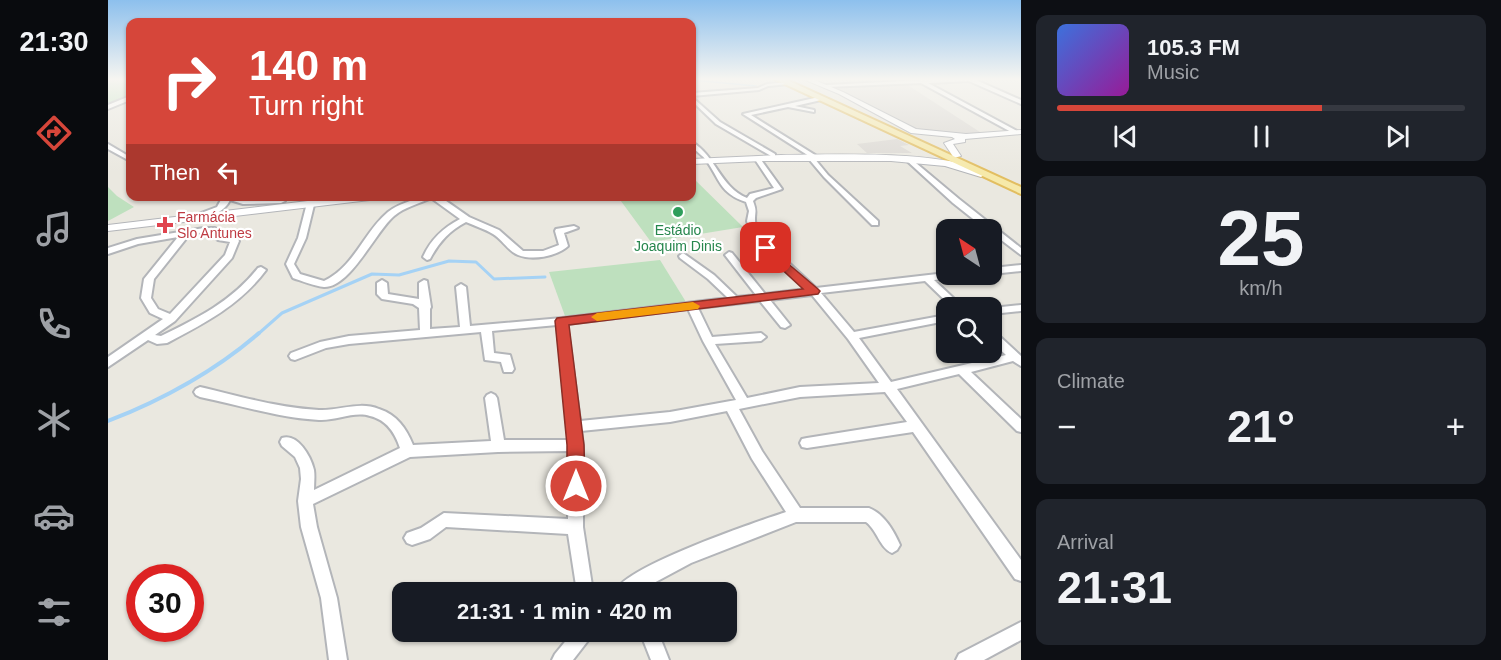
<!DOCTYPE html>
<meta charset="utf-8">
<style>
body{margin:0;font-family:Helvetica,sans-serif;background:#20242c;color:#f1f3f6;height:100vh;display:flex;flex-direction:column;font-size:22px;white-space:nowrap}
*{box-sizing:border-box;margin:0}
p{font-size:20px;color:#9ea1a6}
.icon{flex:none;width:33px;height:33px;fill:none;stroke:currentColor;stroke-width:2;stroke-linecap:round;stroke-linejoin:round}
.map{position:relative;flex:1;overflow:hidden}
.panel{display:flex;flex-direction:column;gap:15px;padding:15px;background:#0d0f14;width:480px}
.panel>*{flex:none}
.hud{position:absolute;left:18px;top:18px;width:570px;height:183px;border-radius:12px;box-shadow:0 2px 4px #0004;background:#d6463a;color:#fff;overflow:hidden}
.needle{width:39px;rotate:324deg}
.tools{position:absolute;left:828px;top:219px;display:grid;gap:12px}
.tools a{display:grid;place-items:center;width:66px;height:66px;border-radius:12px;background:#171b24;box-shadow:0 2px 4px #0004;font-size:30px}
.speed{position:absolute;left:18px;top:564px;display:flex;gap:12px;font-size:30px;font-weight:700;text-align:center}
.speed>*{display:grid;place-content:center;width:78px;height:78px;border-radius:50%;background:#171b24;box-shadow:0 2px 4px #0004;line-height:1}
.speed .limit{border:9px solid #d22;background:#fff;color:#111}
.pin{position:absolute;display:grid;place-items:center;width:51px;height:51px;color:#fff;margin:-26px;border-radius:12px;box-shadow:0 3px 9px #0006}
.me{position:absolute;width:66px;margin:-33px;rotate:0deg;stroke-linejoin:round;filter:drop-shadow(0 0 4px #0008)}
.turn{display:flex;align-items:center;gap:21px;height:126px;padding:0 24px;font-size:27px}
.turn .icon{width:78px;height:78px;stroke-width:2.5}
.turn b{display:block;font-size:42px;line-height:51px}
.then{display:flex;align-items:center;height:57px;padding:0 24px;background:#0003;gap:12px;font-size:22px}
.big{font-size:45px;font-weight:800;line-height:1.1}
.panel .card{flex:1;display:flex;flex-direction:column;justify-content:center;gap:9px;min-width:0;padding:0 21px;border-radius:12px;background:#20242c}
.panel .dial{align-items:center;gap:0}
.dial b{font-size:78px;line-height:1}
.song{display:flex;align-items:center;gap:18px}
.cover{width:72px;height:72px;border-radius:9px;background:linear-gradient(135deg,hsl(220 70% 55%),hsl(300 70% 35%))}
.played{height:6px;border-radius:3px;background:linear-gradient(90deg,#d6463a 65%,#363941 65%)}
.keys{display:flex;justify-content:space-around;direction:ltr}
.heat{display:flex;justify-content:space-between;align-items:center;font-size:33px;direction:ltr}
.trip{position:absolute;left:284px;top:582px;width:345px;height:60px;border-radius:12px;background:#171b24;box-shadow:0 2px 4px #0004;font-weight:800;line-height:60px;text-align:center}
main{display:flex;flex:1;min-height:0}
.dock{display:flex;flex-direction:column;width:108px;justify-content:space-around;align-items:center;background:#090b0e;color:#9ea1a6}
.dock .icon{width:42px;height:42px}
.dock .current{color:#d6463a}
.dock b{font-size:27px;color:#f1f3f6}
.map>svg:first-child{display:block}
</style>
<main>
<nav class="dock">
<b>21:30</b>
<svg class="icon current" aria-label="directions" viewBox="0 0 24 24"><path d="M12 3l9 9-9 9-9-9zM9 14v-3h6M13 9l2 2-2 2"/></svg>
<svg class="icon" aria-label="music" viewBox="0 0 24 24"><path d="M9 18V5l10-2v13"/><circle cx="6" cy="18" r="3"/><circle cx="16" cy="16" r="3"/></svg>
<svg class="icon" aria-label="phone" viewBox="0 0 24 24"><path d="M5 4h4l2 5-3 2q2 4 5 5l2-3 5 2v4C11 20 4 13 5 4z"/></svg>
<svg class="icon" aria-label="climate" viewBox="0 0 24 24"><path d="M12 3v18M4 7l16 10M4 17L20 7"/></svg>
<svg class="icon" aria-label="car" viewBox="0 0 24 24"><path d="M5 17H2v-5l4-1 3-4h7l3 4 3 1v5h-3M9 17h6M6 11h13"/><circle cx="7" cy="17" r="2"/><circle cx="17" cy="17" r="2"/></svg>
<svg class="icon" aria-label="filters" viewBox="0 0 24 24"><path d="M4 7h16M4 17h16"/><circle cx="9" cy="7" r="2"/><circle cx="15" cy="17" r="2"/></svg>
</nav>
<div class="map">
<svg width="913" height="660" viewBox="0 0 913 660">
<rect width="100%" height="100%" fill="#eae8e0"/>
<g fill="#dcd9d4">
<polygon points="798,84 875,134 813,131 725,87"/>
<polygon points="789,139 801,145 792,146 804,153 759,153 749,144"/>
</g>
<g fill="#bee0be">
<polygon points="0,79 21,80 22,97 0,107"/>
<polygon points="584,177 635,227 543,242 510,197 584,196"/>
<polygon points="0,187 9,196 26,207 0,221"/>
<polygon points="552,260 578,302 457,316 441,272"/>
</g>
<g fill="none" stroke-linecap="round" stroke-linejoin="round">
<polyline stroke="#a5d2f5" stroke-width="1.5" points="584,80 648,86"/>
<polyline stroke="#a5d2f5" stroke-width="3" points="149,335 174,313 264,274 291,275 341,261 368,262 386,279 437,277"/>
<path stroke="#a5d2f5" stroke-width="4" d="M0,421C54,400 107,371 151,333"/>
<g stroke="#b3b5b9" stroke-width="4">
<g id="minor">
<polygon points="834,79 871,79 868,80 913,100 913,104 861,81 820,83 909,131 909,133 905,133 813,83 718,87 716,86 718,85"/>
<polygon points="679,82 681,84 660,86 651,90 584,96 584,93 650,88 659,84"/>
<polygon points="22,96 22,100 0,109 0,105"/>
<polygon points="584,97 612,122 667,154 667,156 663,156 608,124 584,101"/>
<polygon points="711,97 713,100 687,106 706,110 706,112 680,107 643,115 707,155 708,156 706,158 720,175 770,221 770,225 764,225 716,177 700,158 701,156 635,114"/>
<path d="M584,142C608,156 612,187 639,198L642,194L666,188L646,158L651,157L674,189L648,198L645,201C649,212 647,210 647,220C647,231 655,239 662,245L680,246V250L668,251L708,288L838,273V274H857L853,277L826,280L856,308H845L817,281L713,293L746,332L838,315V321L751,338L783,382L898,355L884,342V332L888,333L913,356V366L905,361L863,372L913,419V432L909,431L851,374L789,389L913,560V581L907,579L805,432L699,448L694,447L692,443L694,439L699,438L799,422L777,392L692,397L631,409L654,451L692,508H761C776,514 786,531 792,545L789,550L784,553C772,548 769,530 758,522H688L583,563L529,592H507C515,567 648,522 678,512L644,459L619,411L562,422L473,431L475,445V527L485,592H469L460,534L338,527L322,539L304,545L299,543L296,538L299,533L313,528L336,513L460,519L461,451L390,452L302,457L205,504L209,527L229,598L239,660H221L213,598L193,527L190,501L193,479L192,468L187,457L174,446L172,442L174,438C190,433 203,457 206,470C207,477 206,483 206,490L292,448C287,433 279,420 262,416C246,411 228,421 211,420C171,418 131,405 92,397L88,395L86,392L88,389L92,387C131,396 171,408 211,410C232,411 251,401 271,409C289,415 298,428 305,445L383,441L377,398L379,395L383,393L387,395L389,398L396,440H461L449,325L384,331L386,353L402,355L406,369L404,372H396L393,362L377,360L373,332L241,344L218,348L187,360L183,359L181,356L183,353L212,342L241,336L312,330L311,308L305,304L274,299L269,294V283L274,280L279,283L280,294L311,299V283L316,280L319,281L323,307L322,309V329L352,327L348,287L353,284L358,287L362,326L454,318L620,298L600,279L572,258L571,256L575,253L606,275L629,297L648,295L617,255L621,252L624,253L657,294L698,289L645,239L639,221L641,211L638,202C611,193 612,179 598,160C595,156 588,151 584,147ZM704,295L740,339L771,383L692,387L639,398L607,344L653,341L658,337L653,333L604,337L590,308L652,301L673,327L677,328L682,325L662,300ZM580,309L595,341L628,400L562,412L472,421L459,324Z"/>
<polygon points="0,144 22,157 22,161 0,149"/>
<polygon points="798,158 802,158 851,199 913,248 913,255 884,233 884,230 879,230 845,203 798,160"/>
<path d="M115,196H127L136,200L170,199V196H178L177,201L173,203L135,204L122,200C115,214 103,215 89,218L85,216L109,207Z"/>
<path d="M315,196H331L361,217L391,230L415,251H435L451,245L447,231L448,229L466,226L470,228L456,233L460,246C449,256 425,261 410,255C400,251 394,239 385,234C377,229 367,226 358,222C341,231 331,242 322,259L319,260L315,257C323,239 335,228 352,219L323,198C311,204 296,207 286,216C268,231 242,288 216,287C206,286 194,281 185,278L178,264L190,238L199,203L206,205L198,238L186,264L192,274L216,281C247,266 255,233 280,212C290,204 303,201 315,196Z"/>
<path d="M96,228H107L116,236L130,239L131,241L124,258L67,321L47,335L53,336C90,318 124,301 150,268L153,267L158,270C132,305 97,323 59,343L49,344L40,340L0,367V357L55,319L42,313L33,298L36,279L70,237L30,244L0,254V248L29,239ZM96,232H102L110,240L122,242L117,255L62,314L50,309L43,298L46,279L81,235Z"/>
<polygon points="913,265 913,271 884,274 884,268"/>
<polygon points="913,305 913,311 884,314 884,308"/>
<polygon points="913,622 913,640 876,660 848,660 851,654"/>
<polygon points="465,632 485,632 482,638 465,660 444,660 447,654"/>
<polygon points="532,632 550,632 561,660 543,660"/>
</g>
</g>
<g stroke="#b3b5b9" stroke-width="2">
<g id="tertiary">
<polygon points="695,79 704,79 735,92 808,129 858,134 913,130 913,134 857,139 857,142 845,144 853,156 846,158 836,143 847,139 844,137 803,133 731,94"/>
<path d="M673,155C718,155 844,149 877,174L873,177L837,166L783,161H655L584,164V159Z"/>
<polygon points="241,196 274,196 270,199 0,231 0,225"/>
</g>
</g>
<g stroke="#e2be61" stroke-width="4">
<polygon id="primary" points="666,79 677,79 913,187 913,194"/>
</g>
<use href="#minor" fill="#fff" fill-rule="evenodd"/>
<use href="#tertiary" fill="#fff" fill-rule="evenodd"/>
<use href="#primary" fill="#f6e9a9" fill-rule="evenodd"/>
</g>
<linearGradient id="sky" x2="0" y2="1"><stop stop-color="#8dc0ed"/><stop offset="0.46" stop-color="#f6f5f1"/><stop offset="1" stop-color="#f6f5f1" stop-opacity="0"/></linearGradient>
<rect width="913" height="172" fill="url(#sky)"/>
<polygon fill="#d6463a" stroke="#8b2e26" stroke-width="1.5" points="658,245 710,289 712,291 710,294 461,325 476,445 477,486 474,492 468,494 461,492 459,486 459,445 447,321 449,318 695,289 654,251 653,248"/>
<polygon fill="#f59e0b" points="585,302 592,306 590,309 489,321 483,317 489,313"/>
<circle fill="#2e9e5b" stroke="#fff" stroke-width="2" cx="570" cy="212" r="6"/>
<path fill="#e0444e" stroke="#fff" stroke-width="2" d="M54 216h6v6h6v6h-6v6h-6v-6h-6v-6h6z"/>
<g text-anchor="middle" stroke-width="4.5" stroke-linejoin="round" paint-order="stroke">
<g font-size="14" fill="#be3a42" stroke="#fff" text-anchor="start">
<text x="69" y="222">Farmácia<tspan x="69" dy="16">Slo Antunes</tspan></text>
</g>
<g font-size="14" fill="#27864d" stroke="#fff">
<text x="570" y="235">Estádio<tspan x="570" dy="16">Joaquim Dinis</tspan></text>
</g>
</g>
</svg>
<div class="tools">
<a><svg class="needle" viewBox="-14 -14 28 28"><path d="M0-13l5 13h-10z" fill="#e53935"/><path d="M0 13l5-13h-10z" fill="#9ea1a6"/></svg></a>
<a><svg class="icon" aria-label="search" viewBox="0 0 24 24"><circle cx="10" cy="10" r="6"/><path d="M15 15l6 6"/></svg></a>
</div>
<div class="speed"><div class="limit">30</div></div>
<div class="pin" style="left:658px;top:248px;background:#d93025"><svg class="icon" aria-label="arrive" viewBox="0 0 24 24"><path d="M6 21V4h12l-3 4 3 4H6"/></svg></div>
<svg class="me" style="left:468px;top:486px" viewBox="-20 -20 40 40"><circle r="17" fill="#d6463a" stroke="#fff" stroke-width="3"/><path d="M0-11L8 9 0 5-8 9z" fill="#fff"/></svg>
<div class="trip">21:31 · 1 min · 420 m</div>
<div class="hud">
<div class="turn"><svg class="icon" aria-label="right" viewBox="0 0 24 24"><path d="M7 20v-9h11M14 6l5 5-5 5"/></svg><div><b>140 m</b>Turn right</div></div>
<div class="then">Then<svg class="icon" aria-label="left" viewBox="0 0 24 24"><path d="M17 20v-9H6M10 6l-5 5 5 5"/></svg></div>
</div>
</div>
<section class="panel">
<div class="card">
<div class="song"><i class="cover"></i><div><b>105.3 FM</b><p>Music</p></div></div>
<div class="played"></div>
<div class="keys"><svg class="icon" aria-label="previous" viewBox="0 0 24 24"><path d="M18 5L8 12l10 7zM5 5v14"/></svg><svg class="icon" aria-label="pause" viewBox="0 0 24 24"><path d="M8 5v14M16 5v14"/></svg><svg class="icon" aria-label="next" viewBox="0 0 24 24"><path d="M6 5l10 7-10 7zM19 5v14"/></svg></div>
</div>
<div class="card dial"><b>25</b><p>km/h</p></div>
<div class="card"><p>Climate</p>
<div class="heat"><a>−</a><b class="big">21°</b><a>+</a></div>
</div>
<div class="card"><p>Arrival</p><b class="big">21:31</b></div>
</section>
</main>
